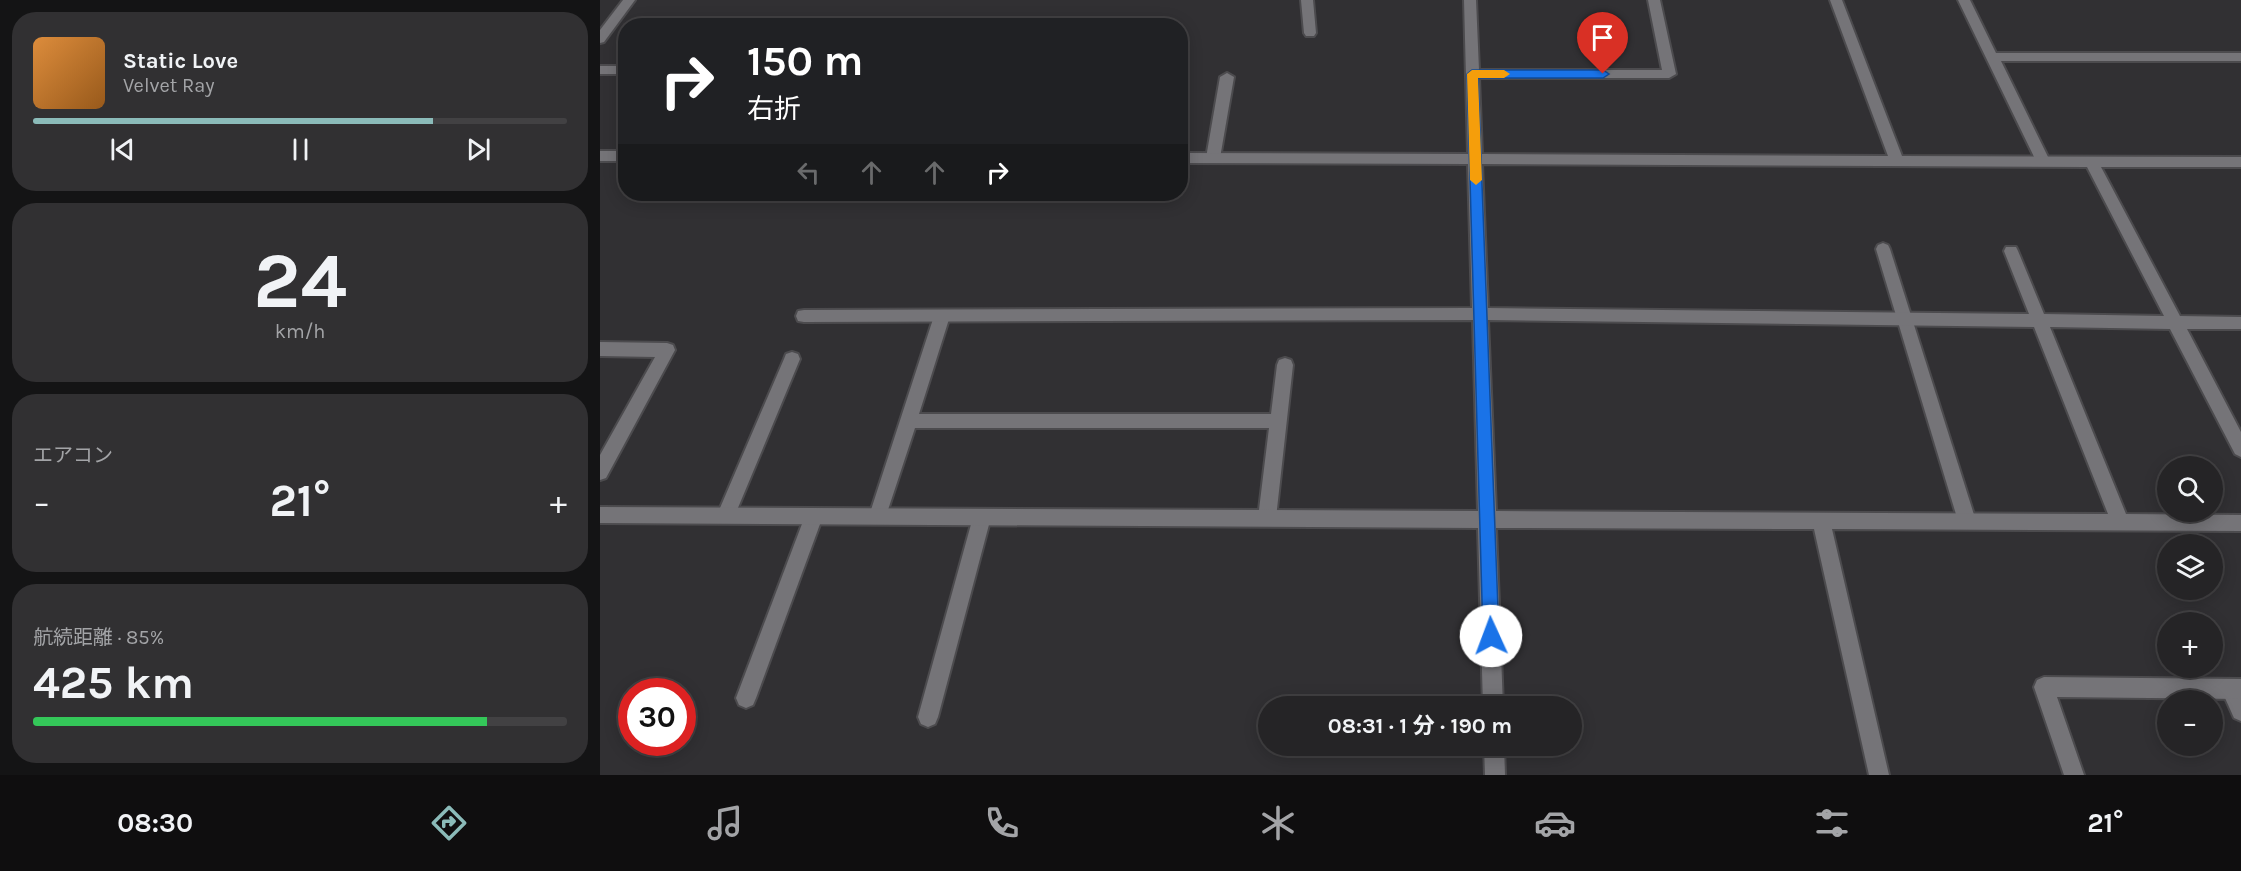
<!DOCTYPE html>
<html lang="ja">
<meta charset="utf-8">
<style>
body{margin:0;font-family:Karla,"Noto Sans JP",sans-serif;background:#313032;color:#f1f3f6;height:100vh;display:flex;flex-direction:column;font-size:22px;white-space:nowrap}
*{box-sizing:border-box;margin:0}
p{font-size:20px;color:#a3a4a7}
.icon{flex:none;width:33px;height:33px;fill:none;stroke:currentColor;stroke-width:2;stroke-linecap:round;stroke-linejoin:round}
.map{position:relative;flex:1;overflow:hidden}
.panel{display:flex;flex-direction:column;gap:12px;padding:12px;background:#141415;width:600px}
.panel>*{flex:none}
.top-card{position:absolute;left:18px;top:18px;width:570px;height:183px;border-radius:24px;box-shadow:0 3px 15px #0003,0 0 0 2px #424143;background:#202124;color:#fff;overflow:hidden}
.controls{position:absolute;left:1557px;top:456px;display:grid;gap:12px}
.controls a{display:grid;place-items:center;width:66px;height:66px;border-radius:50%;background:#252426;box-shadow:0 3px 15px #0003,0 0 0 2px #424143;font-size:30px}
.speed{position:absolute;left:18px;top:678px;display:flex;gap:12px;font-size:30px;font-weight:700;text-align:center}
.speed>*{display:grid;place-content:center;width:78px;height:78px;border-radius:50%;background:#252426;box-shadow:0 3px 15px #0003,0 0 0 2px #424143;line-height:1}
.speed .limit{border:9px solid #d22;background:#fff;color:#111}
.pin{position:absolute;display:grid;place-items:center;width:51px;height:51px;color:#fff;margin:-62px -26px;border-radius:50% 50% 50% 0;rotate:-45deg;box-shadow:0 0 6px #0007}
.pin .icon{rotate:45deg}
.me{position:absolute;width:66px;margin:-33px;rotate:358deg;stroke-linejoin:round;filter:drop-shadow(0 0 4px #0008)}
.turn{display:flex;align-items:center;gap:21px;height:126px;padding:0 30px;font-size:27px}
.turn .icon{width:78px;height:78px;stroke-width:2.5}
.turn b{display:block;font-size:42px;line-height:51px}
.lanes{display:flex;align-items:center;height:57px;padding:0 30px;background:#0003;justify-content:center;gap:30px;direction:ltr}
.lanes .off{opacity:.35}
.big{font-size:45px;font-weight:700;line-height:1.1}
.panel .tile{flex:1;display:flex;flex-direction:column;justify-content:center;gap:9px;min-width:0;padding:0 21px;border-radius:24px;background:#313032}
.panel .dial{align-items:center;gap:0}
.dial b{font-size:78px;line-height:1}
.song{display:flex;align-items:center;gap:18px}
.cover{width:72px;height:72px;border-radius:9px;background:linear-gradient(135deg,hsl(30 70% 55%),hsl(30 70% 35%))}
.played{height:6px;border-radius:3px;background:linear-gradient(90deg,#8bbbb9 75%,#424143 75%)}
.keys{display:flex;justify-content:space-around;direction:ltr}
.heat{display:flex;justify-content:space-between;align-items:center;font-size:33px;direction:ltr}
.charge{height:9px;border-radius:4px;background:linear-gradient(90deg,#34c759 85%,#424143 0)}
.trip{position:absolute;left:658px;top:696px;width:324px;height:60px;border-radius:30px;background:#252426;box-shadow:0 3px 15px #0003,0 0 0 2px #424143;font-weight:700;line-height:60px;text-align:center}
.tabs{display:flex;height:96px;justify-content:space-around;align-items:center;background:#0f0e0f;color:#a3a4a7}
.tabs .icon{width:42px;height:42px}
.tabs .selected{color:#8bbbb9}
.tabs b{font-size:27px;color:#f1f3f6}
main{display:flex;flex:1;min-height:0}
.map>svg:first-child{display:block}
</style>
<main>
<section class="panel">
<div class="tile">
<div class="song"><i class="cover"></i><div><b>Static Love</b><p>Velvet Ray</p></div></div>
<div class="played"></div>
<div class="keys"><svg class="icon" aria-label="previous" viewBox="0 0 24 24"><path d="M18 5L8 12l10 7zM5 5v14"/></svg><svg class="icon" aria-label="pause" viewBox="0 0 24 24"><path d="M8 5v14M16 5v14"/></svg><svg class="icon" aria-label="next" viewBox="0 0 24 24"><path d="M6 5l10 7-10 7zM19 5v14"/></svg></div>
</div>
<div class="tile dial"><b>24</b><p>km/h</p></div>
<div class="tile"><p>エアコン</p>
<div class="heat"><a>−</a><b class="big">21°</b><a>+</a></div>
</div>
<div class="tile"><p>航続距離 · 85%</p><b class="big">425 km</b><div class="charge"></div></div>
</section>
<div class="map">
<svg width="1641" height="775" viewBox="0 0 1641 775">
<rect width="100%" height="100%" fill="#313033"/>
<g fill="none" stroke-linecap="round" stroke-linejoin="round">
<g stroke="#4c4b4e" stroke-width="4">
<g id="service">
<polygon points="701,0 713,0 716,33 714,36 706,36 704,33"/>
<polygon points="1358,0 1370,0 1396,53 1641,53 1641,61 1401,61 1450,161 1443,166 1436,161"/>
<rect x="0" y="66" width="26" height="8"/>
<polygon points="627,73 634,77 620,158 613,163 606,158 620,77"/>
<polygon points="1283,243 1288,245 1290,249 1376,521 1373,527 1367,529 1361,527 1358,521 1276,249 1278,245"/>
<polygon points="342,310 348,311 350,316 319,414 671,414 677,365 679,360 685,358 691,360 693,365 676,518 673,524 667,526 661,524 658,518 669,428 315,428 284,522 278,524 272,522 269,516 334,316 336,311"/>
<polygon points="0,342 67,343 73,345 75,350 6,478 0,480 0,455 55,357 0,356"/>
<polygon points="192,352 198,354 200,359 135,515 132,521 126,523 120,521 117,515 184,359 186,354"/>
<polygon points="214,508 220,510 223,516 156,698 153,705 146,708 139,705 136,698 205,516 208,510"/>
<polygon points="382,509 388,511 391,517 338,717 335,724 328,727 321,724 318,717 373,517 376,511"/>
<polygon points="1631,679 1638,682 1641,688 1641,721 1634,718 1621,689 1624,682"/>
</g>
</g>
<g stroke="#4c4b4e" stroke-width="4">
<g id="minor">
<polygon points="23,0 35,0 4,42 0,43 0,30"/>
<path d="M864,0H876L879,70H1062L1048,0H1060L1076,74L1069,78H879L882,154L1288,156L1230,0H1242L1302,156L1641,157V167H1501L1580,316L1641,317V329H1587L1641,432V457L1635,454L1570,329L1450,327L1526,514L1641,515V531L1232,529L1289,775H1269L1214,529L896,528L903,706H883L878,528L0,523V507L878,511L873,320L204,322L198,321L196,316L198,311L204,310L872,308L868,164L580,163V153L868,154ZM882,164L1487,167L1564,316L1444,314L1418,251L1416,247H1406L1404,251L1429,314L888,308ZM888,320L1434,327L1508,514L896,511Z"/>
<rect x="0" y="151" width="26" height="10"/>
<polygon points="1444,677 1641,679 1641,699 1457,697 1484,775 1464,775 1434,687 1437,680"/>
<polygon points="884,746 904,746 905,775 885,775"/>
</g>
</g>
<use href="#service" fill="#757478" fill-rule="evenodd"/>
<use href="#minor" fill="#757478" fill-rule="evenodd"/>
</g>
<polygon fill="#1a73e8" stroke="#114b97" stroke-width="1.5" points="872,70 1003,70 1009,74 1003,78 878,78 899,636 896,642 891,644 885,642 883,636 867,74"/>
<polygon fill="#f59e0b" points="872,70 904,70 910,74 904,78 878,78 882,180 876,185 870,180 867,74"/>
</svg>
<div class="controls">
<a><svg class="icon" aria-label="search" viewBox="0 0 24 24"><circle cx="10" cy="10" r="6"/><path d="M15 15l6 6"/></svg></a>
<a><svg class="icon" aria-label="layers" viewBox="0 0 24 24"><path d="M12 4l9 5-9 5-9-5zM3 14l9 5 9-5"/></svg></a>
<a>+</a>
<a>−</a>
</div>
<div class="speed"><div class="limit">30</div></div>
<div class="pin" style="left:1003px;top:74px;background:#d93025"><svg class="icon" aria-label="arrive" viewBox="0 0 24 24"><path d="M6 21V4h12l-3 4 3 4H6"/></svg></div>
<svg class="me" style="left:891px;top:636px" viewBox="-20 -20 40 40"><circle r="19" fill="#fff"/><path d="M0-13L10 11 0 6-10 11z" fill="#1a73e8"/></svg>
<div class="trip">08:31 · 1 分 · 190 m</div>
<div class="top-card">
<div class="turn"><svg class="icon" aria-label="right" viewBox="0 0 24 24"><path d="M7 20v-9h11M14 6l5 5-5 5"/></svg><div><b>150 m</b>右折</div></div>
<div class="lanes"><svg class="icon off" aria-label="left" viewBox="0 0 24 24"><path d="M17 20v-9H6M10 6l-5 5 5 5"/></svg><svg class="icon off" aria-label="ahead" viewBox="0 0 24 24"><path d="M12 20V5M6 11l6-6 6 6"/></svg><svg class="icon off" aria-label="ahead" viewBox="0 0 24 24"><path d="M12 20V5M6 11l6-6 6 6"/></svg><svg class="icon" aria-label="right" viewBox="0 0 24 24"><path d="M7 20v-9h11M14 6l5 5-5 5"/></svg></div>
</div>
</div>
</main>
<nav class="tabs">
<b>08:30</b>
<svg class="icon selected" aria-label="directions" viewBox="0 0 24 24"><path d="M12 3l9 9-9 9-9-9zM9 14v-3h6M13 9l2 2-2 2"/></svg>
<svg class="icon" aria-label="music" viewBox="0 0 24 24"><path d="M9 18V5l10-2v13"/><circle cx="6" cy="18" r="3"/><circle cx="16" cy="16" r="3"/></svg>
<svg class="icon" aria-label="phone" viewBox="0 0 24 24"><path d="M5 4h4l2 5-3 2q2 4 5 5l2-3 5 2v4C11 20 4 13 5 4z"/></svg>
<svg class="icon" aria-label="climate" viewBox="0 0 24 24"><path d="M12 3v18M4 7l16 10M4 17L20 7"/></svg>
<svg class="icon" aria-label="car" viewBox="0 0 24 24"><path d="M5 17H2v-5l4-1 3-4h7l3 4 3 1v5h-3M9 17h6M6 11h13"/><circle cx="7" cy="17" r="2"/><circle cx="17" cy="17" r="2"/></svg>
<svg class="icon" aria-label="filters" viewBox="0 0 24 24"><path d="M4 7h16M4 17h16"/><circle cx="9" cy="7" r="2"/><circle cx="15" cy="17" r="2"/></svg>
<b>21°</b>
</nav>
